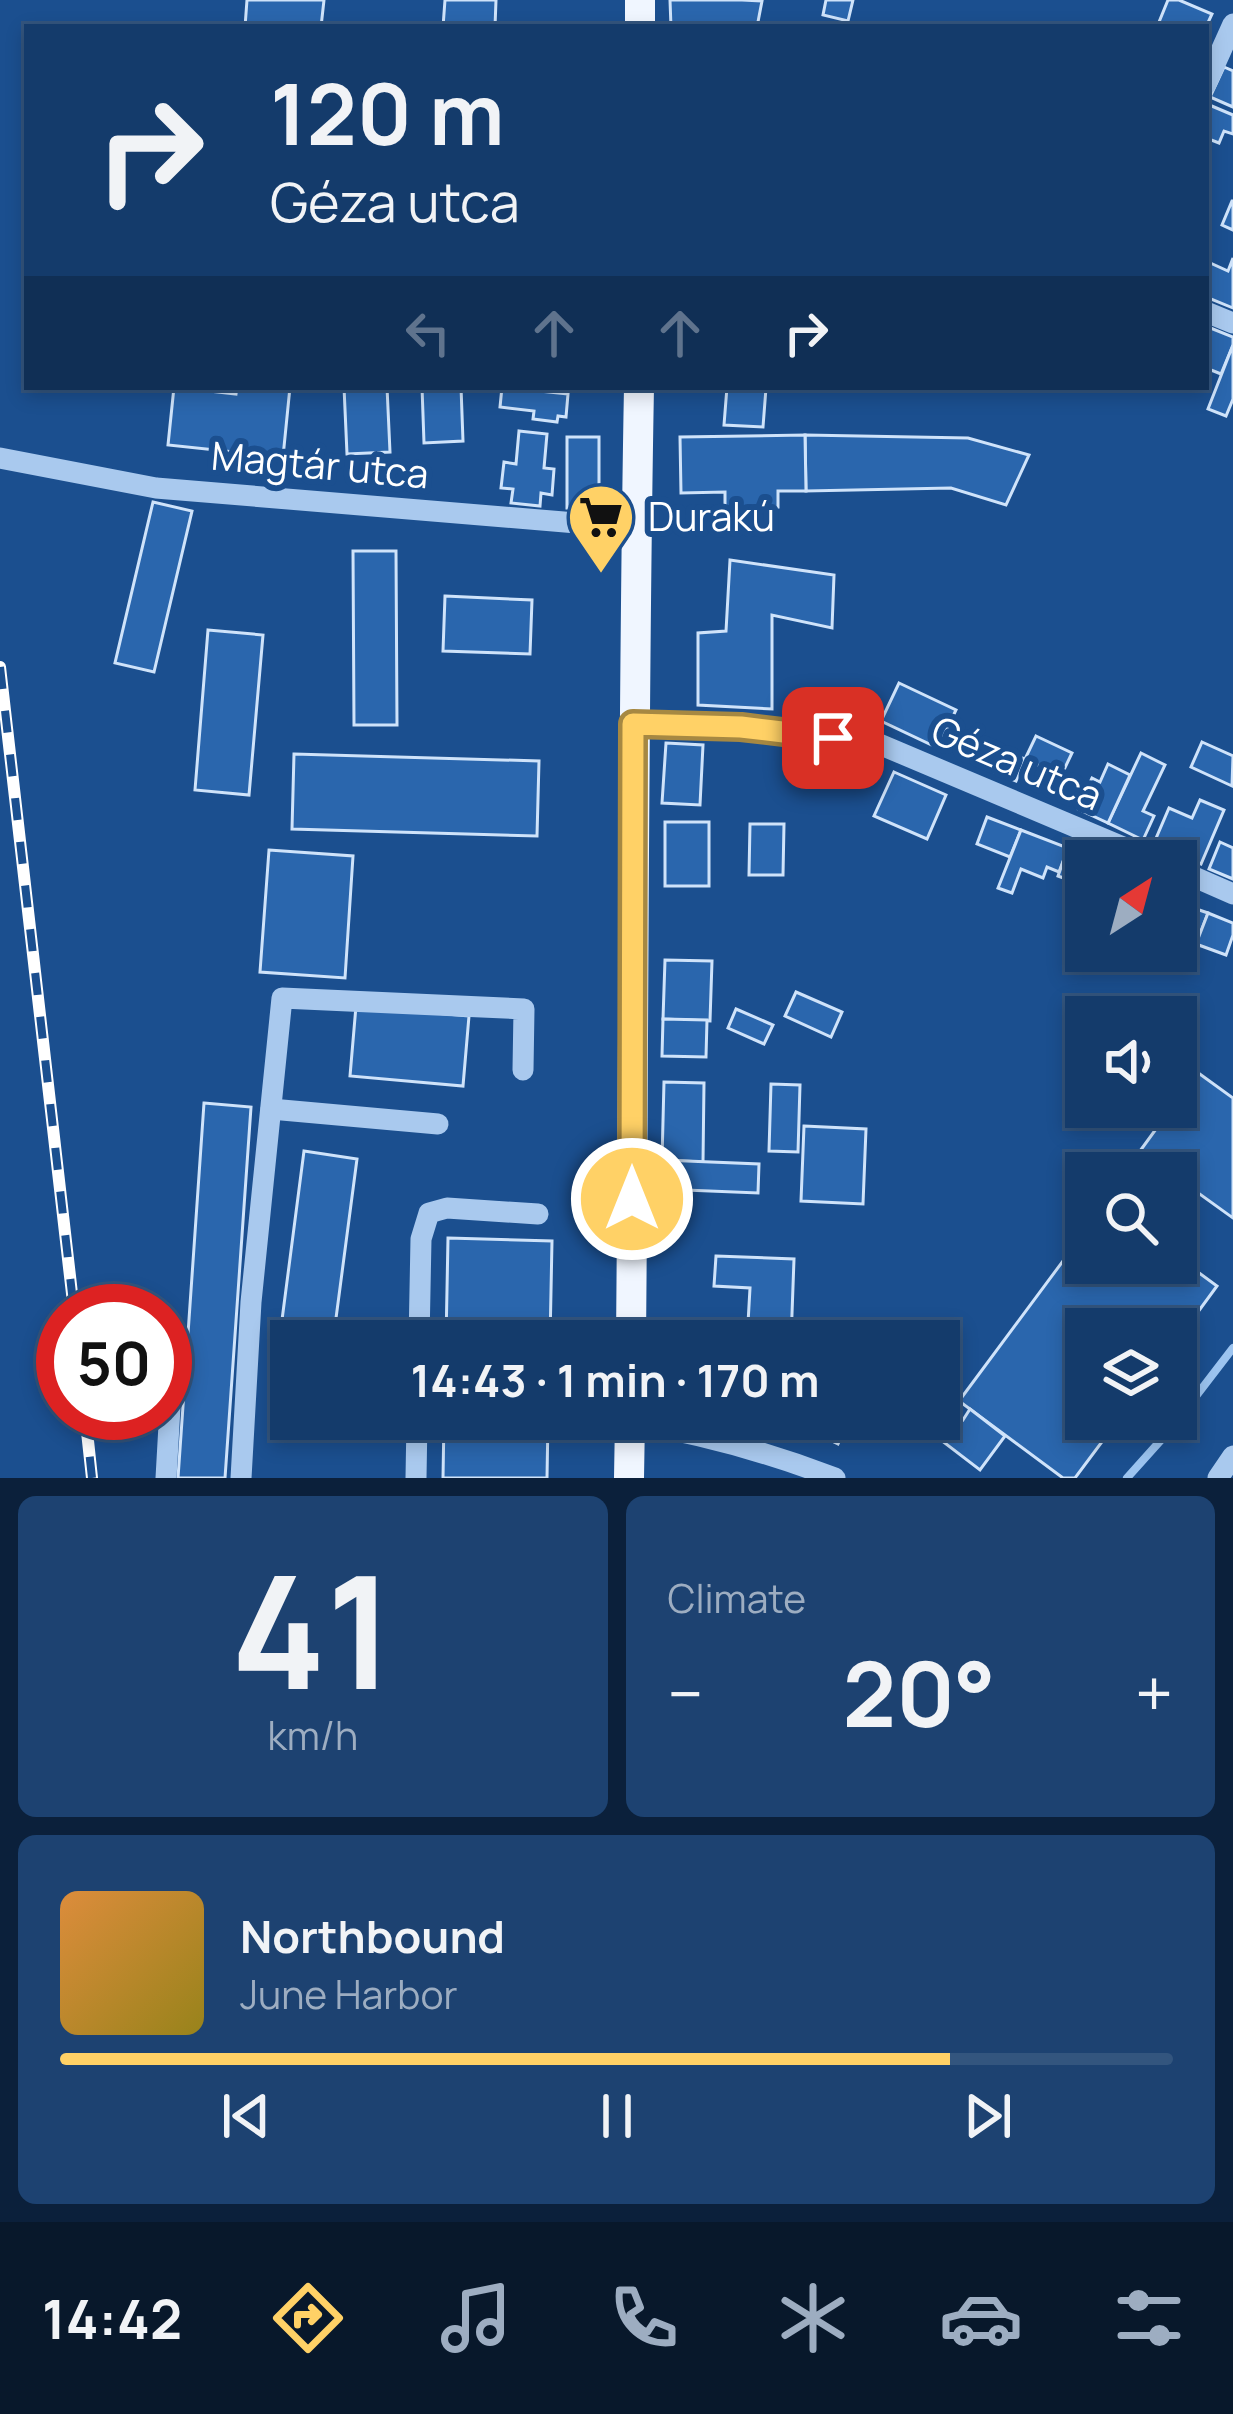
<!DOCTYPE html>
<meta charset="utf-8">
<style>
body{margin:0;font-family:Manrope,sans-serif;background:#1d4271;color:#f1f3f6;height:100vh;display:flex;flex-direction:column;font-size:45px;white-space:nowrap}
*{box-sizing:border-box;margin:0}
p{font-size:39px;color:#9dadc1}
.icon{flex:none;width:66px;height:66px;fill:none;stroke:currentColor;stroke-width:2;stroke-linecap:round;stroke-linejoin:round}
.map{position:relative;height:1478px;overflow:hidden}
.side{display:flex;flex-direction:column;gap:18px;padding:18px;background:#0b203b;flex:1}
.side>*{flex:none}
.hud{position:absolute;left:24px;top:24px;width:1185px;height:366px;border-radius:0px;box-shadow:0 6px 18px #0003,0 0 0 3px #33557e;background:#143b6b;color:#f1f3f6;overflow:hidden}
.needle{width:78px;rotate:36deg}
.tools{position:absolute;left:1065px;top:840px;display:grid;gap:24px}
.tools a{display:grid;place-items:center;width:132px;height:132px;border-radius:0px;background:#143b6b;box-shadow:0 6px 18px #0003,0 0 0 3px #33557e;font-size:60px}
.speed{position:absolute;left:36px;top:1284px;display:flex;gap:24px;font-size:60px;font-weight:700;text-align:center}
.speed>*{display:grid;place-content:center;width:156px;height:156px;border-radius:50%;background:#143b6b;box-shadow:0 6px 18px #0003,0 0 0 3px #33557e;line-height:1}
.speed .limit{border:18px solid #d22;background:#fff;color:#111}
.pin{position:absolute;display:grid;place-items:center;width:102px;height:102px;color:#fff;margin:-51px;border-radius:24px;box-shadow:0 6px 18px #0006}
.me{position:absolute;width:132px;margin:-66px;rotate:0deg;stroke-linejoin:round;filter:drop-shadow(0 0 9px #0008)}
.turn{display:flex;align-items:center;gap:42px;height:252px;padding:0 48px;font-size:54px}
.turn .icon{width:156px;height:156px;stroke-width:2.5}
.turn b{display:block;font-size:84px;line-height:102px}
.lanes{display:flex;align-items:center;height:114px;padding:0 48px;background:#0003;justify-content:center;gap:60px;direction:ltr}
.lanes .off{opacity:.35}
.big{font-size:90px;font-weight:700;line-height:1.1}
.side .tile{flex:1;display:flex;flex-direction:column;justify-content:center;gap:18px;min-width:0;padding:0 42px;border-radius:18px;background:#1d4271}
.side .dial{align-items:center;gap:0}
.dial b{font-size:156px;line-height:1}
.song{display:flex;align-items:center;gap:36px}
.cover{width:144px;height:144px;border-radius:18px;background:linear-gradient(135deg,hsl(30 70% 55%),hsl(50 70% 35%))}
.played{height:12px;border-radius:6px;background:linear-gradient(90deg,#ffd166 80%,#33557e 80%)}
.keys{display:flex;justify-content:space-around;direction:ltr}
.heat{display:flex;justify-content:space-between;align-items:center;font-size:66px;direction:ltr}
.side .tiles{flex:1;display:grid;gap:18px;grid-template-columns:1fr 1fr}
.tile:last-child{grid-column:span 2}
.trip{position:absolute;left:270px;top:1320px;width:690px;height:120px;border-radius:0px;background:#143b6b;box-shadow:0 6px 18px #0003,0 0 0 3px #33557e;font-weight:700;line-height:120px;text-align:center}
.menu{display:flex;height:192px;justify-content:space-around;align-items:center;background:#08182b;color:#9dadc1}
.menu .icon{width:84px;height:84px}
.menu .current{color:#ffd166}
.menu b{font-size:54px;color:#f1f3f6}
.map>svg:first-child{display:block}
</style>
<div class="map">
<svg width="1233" height="1478" viewBox="0 0 1233 1478">
<rect width="100%" height="100%" fill="#1b4f8f"/>
<g fill="none" stroke-linecap="round" stroke-linejoin="round">
<polyline stroke="#9cc4f0" stroke-width="8" points="1127,1478 1170,1430 1233,1348"/>
</g>
<g fill="#2a66ad" stroke="#cfe3fa" stroke-width="3">
<polygon points="247,0 324,0 321,27 245,27"/>
<polygon points="445,0 496,0 495,27 443,27"/>
<polygon points="670,0 742,0 762,1 757,27 671,27"/>
<polygon points="826,0 853,0 848,21 823,15"/>
<polygon points="1168,0 1179,0 1212,14 1206,27 1157,27"/>
<polygon points="1224,67 1233,71 1233,107 1210,97"/>
<polygon points="1207,104 1233,115 1233,134 1224,131 1219,143 1206,138"/>
<polygon points="1232,201 1233,201 1233,230 1222,225"/>
<polygon points="1233,258 1233,308 1206,297 1208,262 1228,271"/>
<polygon points="1208,327 1233,337 1233,345 1221,374 1206,368 1210,351 1206,349"/>
<polygon points="1233,345 1233,399 1226,416 1208,409"/>
<polygon points="174,387 236,394 237,387 290,387 283,457 168,445"/>
<polygon points="344,387 387,387 390,452 347,454"/>
<polygon points="422,387 461,387 463,441 424,443"/>
<polygon points="502,387 568,394 566,417 558,416 557,422 533,419 534,411 500,407"/>
<polygon points="727,387 766,388 763,427 724,425"/>
<polygon points="519,431 547,434 544,468 554,469 552,495 541,493 540,506 511,503 513,489 501,488 504,462 516,464"/>
<polygon points="805,435 968,438 1029,455 1006,505 951,488 806,491"/>
<polygon points="805,435 806,491 778,491 778,507 725,508 725,492 681,493 680,437"/>
<polygon points="567,437 599,437 599,509 567,508"/>
<polygon points="153,502 192,511 154,672 115,663"/>
<polygon points="353,551 396,551 397,725 354,725"/>
<polygon points="730,560 834,575 832,628 772,615 772,709 698,705 698,633 726,631"/>
<polygon points="445,596 532,600 530,654 443,651"/>
<polygon points="208,630 263,635 249,795 195,790"/>
<polygon points="899,683 956,710 938,748 881,721"/>
<polygon points="1036,736 1072,753 1061,776 1025,759"/>
<polygon points="1202,742 1233,756 1232,786 1191,767"/>
<polygon points="666,743 703,745 700,805 662,803"/>
<polygon points="991,745 1025,759 1016,781 982,767"/>
<polygon points="1141,753 1165,765 1143,811 1154,816 1143,840 1108,823"/>
<polygon points="294,754 539,761 537,836 292,829"/>
<polygon points="1108,764 1130,775 1108,823 1078,809 1092,778 1100,782"/>
<polygon points="894,772 946,795 927,839 874,816"/>
<polygon points="1200,800 1224,810 1201,864 1154,843 1169,808 1192,818"/>
<polygon points="987,817 1021,830 1010,857 977,844"/>
<rect x="665" y="822" width="44" height="64"/>
<polygon points="750,824 784,824 783,875 749,875"/>
<polygon points="1021,830 1068,848 1059,872 1047,867 1043,878 1021,869 1012,893 998,888"/>
<polygon points="1220,842 1233,848 1233,879 1209,869"/>
<polygon points="1068,848 1101,861 1086,861 1086,897 1065,890 1069,880 1058,876"/>
<polygon points="269,850 353,856 345,978 260,972"/>
<polygon points="1176,902 1208,913 1194,950 1176,943"/>
<polygon points="1208,913 1233,923 1233,935 1226,955 1196,944"/>
<polygon points="665,960 712,961 710,1021 663,1019"/>
<polygon points="796,992 842,1012 831,1037 785,1016"/>
<polygon points="356,1006 469,1016 463,1086 350,1076"/>
<polygon points="736,1009 773,1025 764,1044 728,1028"/>
<polygon points="663,1019 707,1020 706,1057 662,1056"/>
<polygon points="1197,1072 1233,1098 1233,1218 1176,1177 1176,1173 1171,1173 1140,1151 1172,1107 1176,1107 1176,1101"/>
<polygon points="664,1082 704,1083 703,1162 662,1160"/>
<polygon points="771,1084 800,1085 798,1152 769,1151"/>
<polygon points="204,1103 251,1107 225,1478 178,1478"/>
<polygon points="804,1126 866,1129 863,1204 801,1201"/>
<polygon points="304,1151 357,1159 333,1341 291,1341 291,1391 273,1389"/>
<polygon points="662,1160 759,1164 758,1193 661,1189"/>
<polygon points="1086,1230 1086,1263 1176,1263 1176,1256 1217,1286 1176,1342 1176,1329 1086,1329 1086,1419 1119,1419 1075,1478 1063,1478 959,1401"/>
<polygon points="448,1238 552,1241 550,1341 446,1341"/>
<polygon points="716,1256 794,1259 791,1341 747,1341 750,1288 714,1286"/>
<polygon points="970,1409 1005,1436 980,1470 933,1434 950,1411 963,1420"/>
<polygon points="444,1419 548,1419 547,1478 443,1478"/>
<polygon points="808,1419 841,1419 848,1422 838,1444 804,1427"/>
</g>
<g fill="none" stroke-linecap="round" stroke-linejoin="round">
<g stroke="#a9c9ee" stroke-width="21">
<polyline points="1206,84 1233,24"/>
<polyline points="1206,312 1233,323"/>
<polyline points="0,458 156,488 636,528"/>
<polyline points="633,724 741,727 879,744 1156,861"/>
<polyline points="1176,869 1233,894"/>
<polyline points="271,1109 438,1124"/>
<polyline points="419,1341 421,1239 429,1213 447,1208 538,1214"/>
<path d="M630,1422C701,1434 768,1452 835,1478"/>
<polyline points="166,1478 174,1336"/>
<polyline points="241,1478 251,1302 282,998 524,1009 523,1070"/>
<polyline points="416,1478 417,1419"/>
<polyline points="1218,1478 1233,1456"/>
</g>
<g stroke="#f0f6ff" stroke-width="30">
<polyline points="640,27 640,0"/>
<path d="M631,1341C634,1023 633,705 639,387"/>
<polyline points="629,1478 630,1419"/>
</g>
<g stroke="#fff" stroke-width="12">
<g id="rail">
<polyline points="0,667 74,1311"/>
<polyline points="85,1413 92,1478"/>
</g>
</g>
<use href="#rail" stroke="#1b4f8f" stroke-width="8" stroke-dasharray="22" stroke-linecap="butt"/>
</g>
<g fill="none" stroke-linecap="round" stroke-linejoin="round">
<g stroke="#a68842" stroke-width="30">
<polyline id="route" points="632,1199 633,724 741,727 833,738"/>
</g>
<use href="#route" stroke="#ffd166" stroke-width="21"/>
</g>
<defs>
<g id="supermarket-pin" transform="scale(3.45)"><path d="M0 17L-7.5 6A9.5 9.5 0 1 1 7.5 6Z" fill="#ffd166" stroke="#1b4f8f"/><path d="M-6-5.5h2.5l.6 2H6L4.5 2H-2.5L-4.4-4H-6ZM-1.5 3.2a1.3 1.3 0 1 0 .1 0ZM3 3.2a1.3 1.3 0 1 0 .1 0Z" fill="#111"/></g>
</defs>
<g fill-rule="evenodd">
<use href="#supermarket-pin" x="601" y="517"/>
</g>
<g text-anchor="middle" stroke-width="12" stroke-linejoin="round" paint-order="stroke">
<g font-size="39" fill="#fff" stroke="#1b4f8f">
<text transform="translate(320 465) rotate(5)" y="14">Magtár utca</text>
<text transform="translate(1017 763) rotate(23)" y="14">Géza utca</text>
</g>
<g font-size="39" fill="#fff" stroke="#1b4f8f" text-anchor="start">
<text x="648" y="531">Durakú</text>
</g>
</g>
</svg>
<div class="tools">
<a><svg class="needle" viewBox="-14 -14 28 28"><path d="M0-13l5 13h-10z" fill="#e53935"/><path d="M0 13l5-13h-10z" fill="#9dadc1"/></svg></a>
<a><svg class="icon" aria-label="sound" viewBox="0 0 24 24"><path d="M4 9h4l5-4v14l-5-4H4zM17 9q2 3 0 6"/></svg></a>
<a><svg class="icon" aria-label="search" viewBox="0 0 24 24"><circle cx="10" cy="10" r="6"/><path d="M15 15l6 6"/></svg></a>
<a><svg class="icon" aria-label="layers" viewBox="0 0 24 24"><path d="M12 4l9 5-9 5-9-5zM3 14l9 5 9-5"/></svg></a>
</div>
<div class="speed"><div class="limit">50</div></div>
<div class="pin" style="left:833px;top:738px;background:#d93025"><svg class="icon" aria-label="arrive" viewBox="0 0 24 24"><path d="M6 21V4h12l-3 4 3 4H6"/></svg></div>
<svg class="me" style="left:632px;top:1199px" viewBox="-20 -20 40 40"><circle r="17" fill="#ffd166" stroke="#fff" stroke-width="3"/><path d="M0-11L8 9 0 5-8 9z" fill="#fff"/></svg>
<div class="trip">14:43 · 1 min · 170 m</div>
<div class="hud">
<div class="turn"><svg class="icon" aria-label="right" viewBox="0 0 24 24"><path d="M7 20v-9h11M14 6l5 5-5 5"/></svg><div><b>120 m</b>Géza utca</div></div>
<div class="lanes"><svg class="icon off" aria-label="left" viewBox="0 0 24 24"><path d="M17 20v-9H6M10 6l-5 5 5 5"/></svg><svg class="icon off" aria-label="ahead" viewBox="0 0 24 24"><path d="M12 20V5M6 11l6-6 6 6"/></svg><svg class="icon off" aria-label="ahead" viewBox="0 0 24 24"><path d="M12 20V5M6 11l6-6 6 6"/></svg><svg class="icon" aria-label="right" viewBox="0 0 24 24"><path d="M7 20v-9h11M14 6l5 5-5 5"/></svg></div>
</div>
</div>
<section class="side">
<div class="tiles">
<div class="tile dial"><b>41</b><p>km/h</p></div>
<div class="tile"><p>Climate</p>
<div class="heat"><a>−</a><b class="big">20°</b><a>+</a></div>
</div>
<div class="tile">
<div class="song"><i class="cover"></i><div><b>Northbound</b><p>June Harbor</p></div></div>
<div class="played"></div>
<div class="keys"><svg class="icon" aria-label="previous" viewBox="0 0 24 24"><path d="M18 5L8 12l10 7zM5 5v14"/></svg><svg class="icon" aria-label="pause" viewBox="0 0 24 24"><path d="M8 5v14M16 5v14"/></svg><svg class="icon" aria-label="next" viewBox="0 0 24 24"><path d="M6 5l10 7-10 7zM19 5v14"/></svg></div>
</div>
</div>
</section>
<nav class="menu">
<b>14:42</b>
<svg class="icon current" aria-label="directions" viewBox="0 0 24 24"><path d="M12 3l9 9-9 9-9-9zM9 14v-3h6M13 9l2 2-2 2"/></svg>
<svg class="icon" aria-label="music" viewBox="0 0 24 24"><path d="M9 18V5l10-2v13"/><circle cx="6" cy="18" r="3"/><circle cx="16" cy="16" r="3"/></svg>
<svg class="icon" aria-label="phone" viewBox="0 0 24 24"><path d="M5 4h4l2 5-3 2q2 4 5 5l2-3 5 2v4C11 20 4 13 5 4z"/></svg>
<svg class="icon" aria-label="climate" viewBox="0 0 24 24"><path d="M12 3v18M4 7l16 10M4 17L20 7"/></svg>
<svg class="icon" aria-label="car" viewBox="0 0 24 24"><path d="M5 17H2v-5l4-1 3-4h7l3 4 3 1v5h-3M9 17h6M6 11h13"/><circle cx="7" cy="17" r="2"/><circle cx="17" cy="17" r="2"/></svg>
<svg class="icon" aria-label="filters" viewBox="0 0 24 24"><path d="M4 7h16M4 17h16"/><circle cx="9" cy="7" r="2"/><circle cx="15" cy="17" r="2"/></svg>
</nav>
